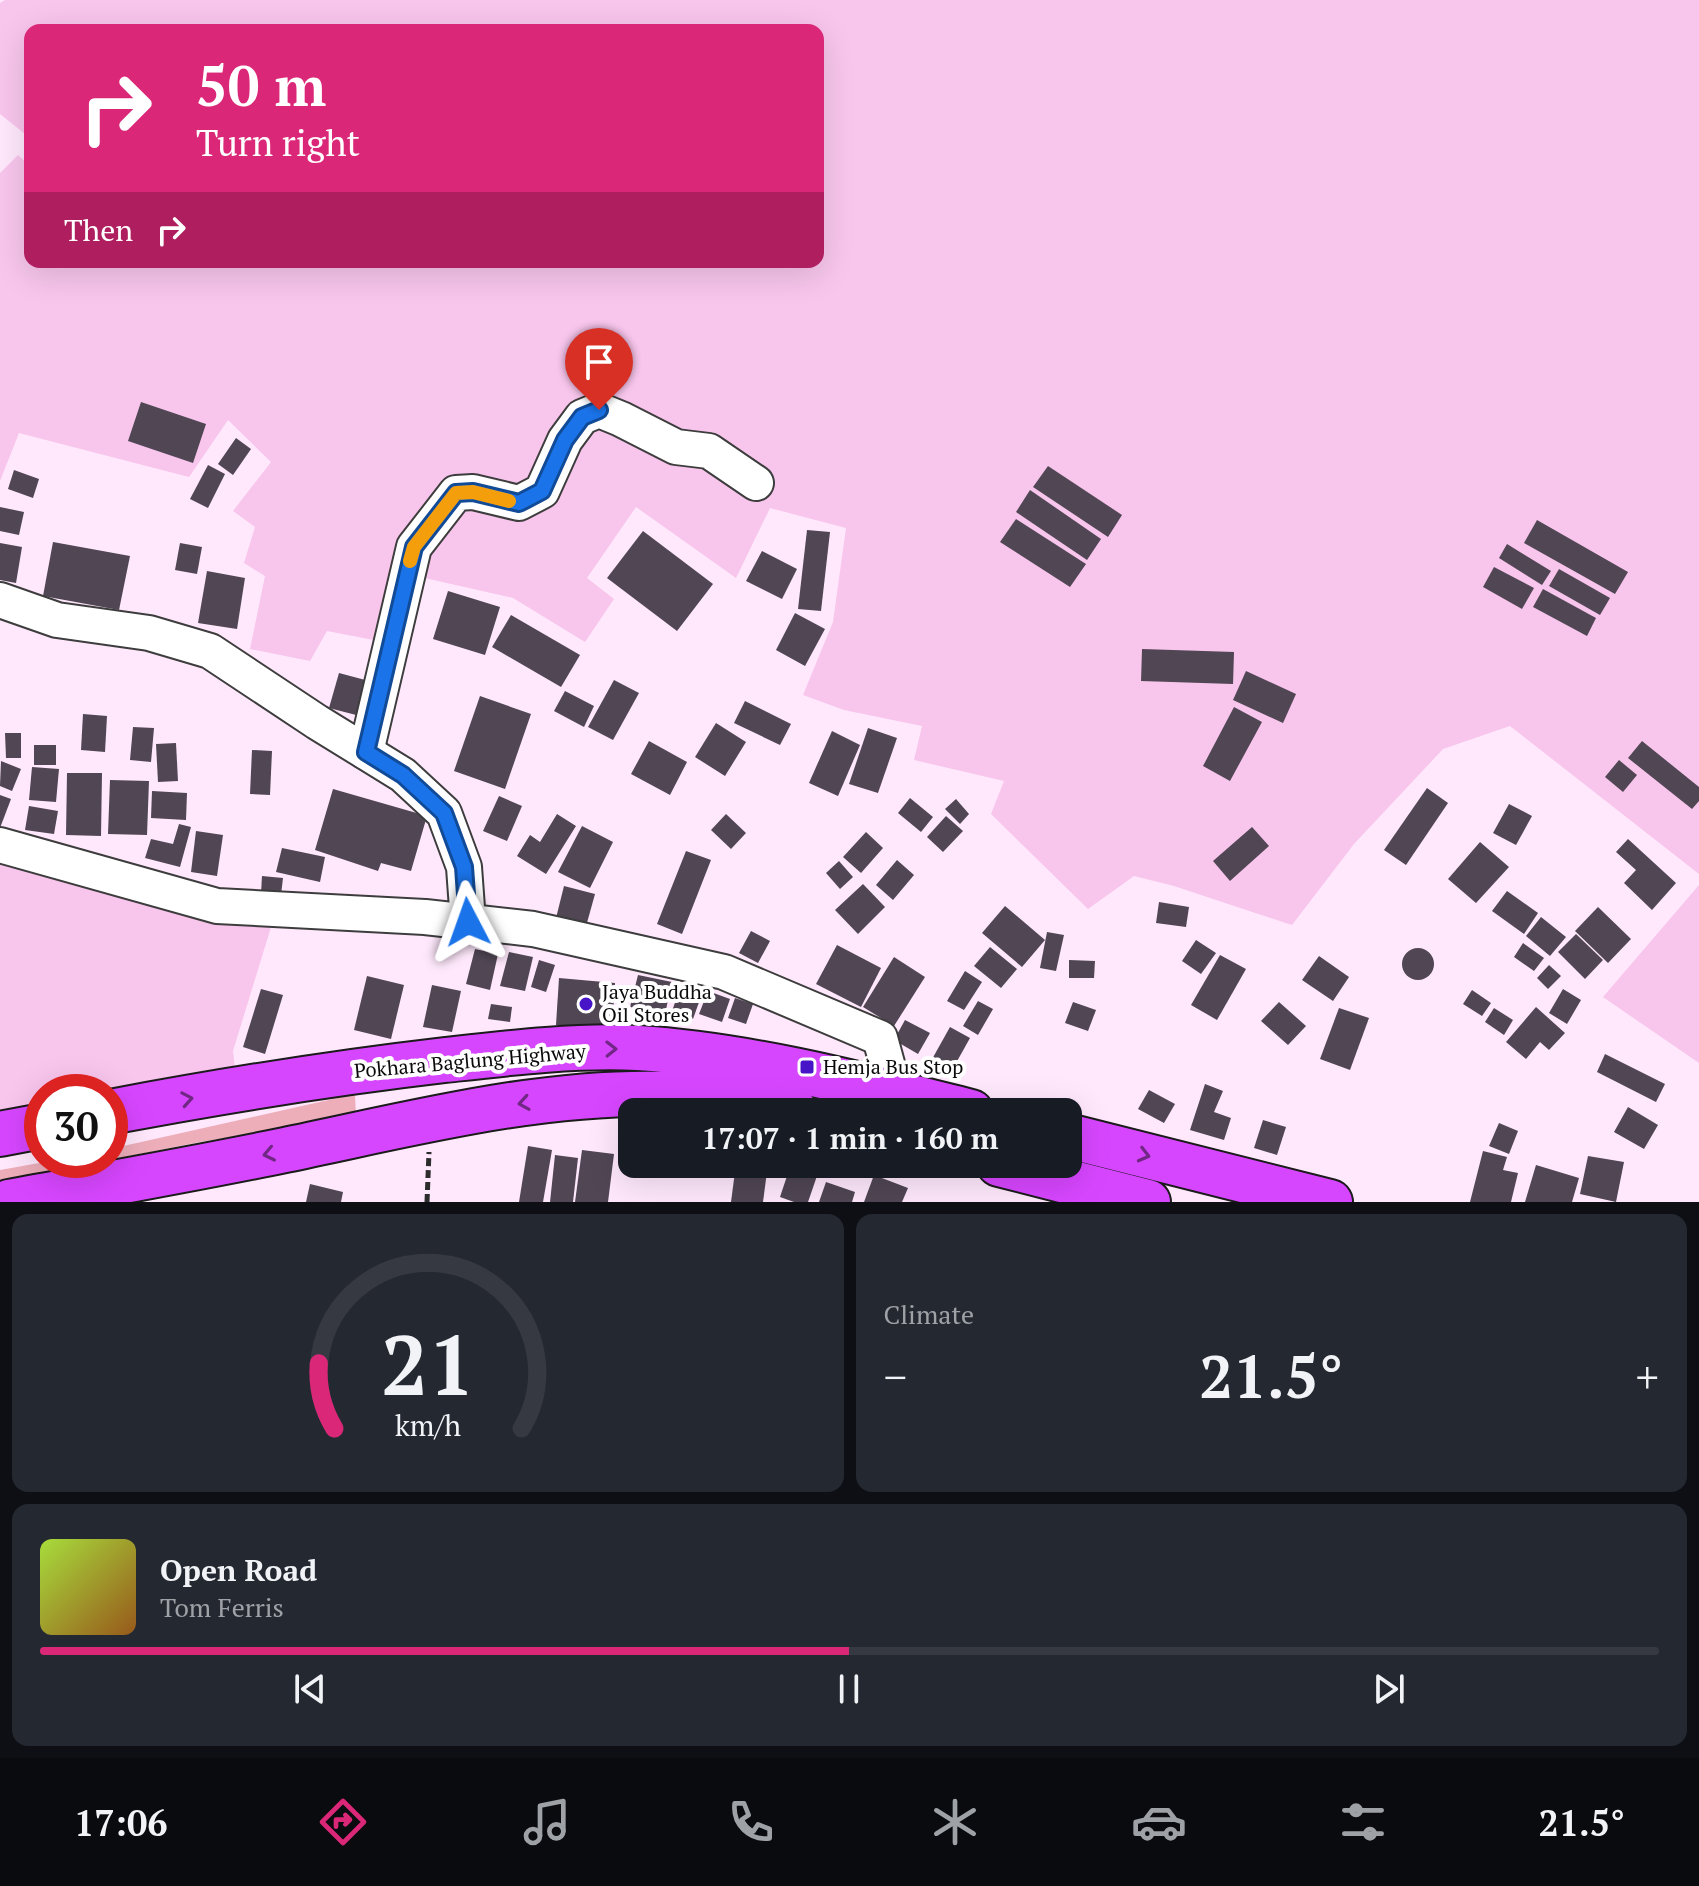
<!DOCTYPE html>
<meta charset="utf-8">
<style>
body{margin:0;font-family:"PT Serif",serif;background:#242831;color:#f1f3f6;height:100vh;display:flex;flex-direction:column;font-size:30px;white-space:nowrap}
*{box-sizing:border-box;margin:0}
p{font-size:26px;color:#9ea1a6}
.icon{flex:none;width:44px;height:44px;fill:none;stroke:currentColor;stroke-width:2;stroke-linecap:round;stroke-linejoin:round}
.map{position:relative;height:1202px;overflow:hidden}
.sheet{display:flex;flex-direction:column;gap:12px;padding:12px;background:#0d0f14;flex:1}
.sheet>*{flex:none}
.top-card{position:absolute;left:24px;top:24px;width:800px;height:244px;border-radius:16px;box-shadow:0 8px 32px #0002;background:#db2777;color:#fff;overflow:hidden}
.speed{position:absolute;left:24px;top:1074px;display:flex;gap:16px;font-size:40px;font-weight:700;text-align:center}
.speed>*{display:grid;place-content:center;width:104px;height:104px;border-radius:50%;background:#171b24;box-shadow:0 8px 32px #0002;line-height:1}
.speed .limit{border:12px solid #d22;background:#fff;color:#111}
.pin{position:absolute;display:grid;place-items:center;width:68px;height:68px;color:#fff;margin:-82px -34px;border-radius:50% 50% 50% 0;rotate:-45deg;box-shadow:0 0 8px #0007}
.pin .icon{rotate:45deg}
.me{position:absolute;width:88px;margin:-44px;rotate:356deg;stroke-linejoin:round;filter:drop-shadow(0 0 6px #0008)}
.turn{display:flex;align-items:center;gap:28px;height:168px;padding:0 40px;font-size:36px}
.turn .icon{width:104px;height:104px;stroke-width:2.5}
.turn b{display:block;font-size:56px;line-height:68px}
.then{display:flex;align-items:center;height:76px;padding:0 40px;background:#0003;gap:16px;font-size:30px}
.big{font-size:60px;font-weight:800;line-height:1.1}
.sheet .tile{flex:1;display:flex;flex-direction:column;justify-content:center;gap:12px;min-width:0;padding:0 28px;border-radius:16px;background:#242831}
.sheet .dial{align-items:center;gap:0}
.dial svg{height:208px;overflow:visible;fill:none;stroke:#363941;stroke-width:7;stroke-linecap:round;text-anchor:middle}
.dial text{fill:#f1f3f6;stroke:none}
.song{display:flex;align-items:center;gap:24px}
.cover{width:96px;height:96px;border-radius:12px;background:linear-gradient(135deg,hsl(80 70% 55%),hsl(30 70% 35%))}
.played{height:8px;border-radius:4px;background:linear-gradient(90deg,#db2777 50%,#363941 50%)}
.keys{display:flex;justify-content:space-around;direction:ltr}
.heat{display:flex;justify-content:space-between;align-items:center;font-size:44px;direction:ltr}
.sheet .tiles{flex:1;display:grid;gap:12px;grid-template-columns:1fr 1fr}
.tile:last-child{grid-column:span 2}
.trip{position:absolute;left:618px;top:1098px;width:464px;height:80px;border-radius:16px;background:#171b24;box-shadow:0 8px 32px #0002;font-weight:800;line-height:80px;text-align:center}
.dock{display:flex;height:128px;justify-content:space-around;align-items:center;background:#090b0e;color:#9ea1a6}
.dock .icon{width:56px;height:56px}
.dock .active{color:#db2777}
.dock b{font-size:36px;color:#f1f3f6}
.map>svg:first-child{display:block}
</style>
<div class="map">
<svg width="1699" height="1202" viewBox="0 0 1699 1202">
<rect width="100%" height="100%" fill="#ffe8fc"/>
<g fill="#f8c5ec">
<polygon points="5,0 1699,0 1699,874 1510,726 1443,749 1354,844 1292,925 1174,886 1134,876 1088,909 991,814 1004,781 914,760 922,726 844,710 803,695 833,622 846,528 770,508 736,578 636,507 587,578 614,599 585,642 513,598 420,577 405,646 327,631 310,661 250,649 265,576 244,563 255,527 233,511 271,462 228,420 189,477 19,433 0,481 0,173 18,155 30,166 30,262 818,262 818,30 30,30 30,128 25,134 0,114 0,3"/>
<polygon points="0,862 272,924 233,1051 235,1070 110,1092 42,1092 42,1104 0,1112"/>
<polygon points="1699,885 1699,1063 1603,997"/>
</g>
<polygon fill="#edaeba" points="355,1094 356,1117 200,1142 0,1182 0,1170 56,1160 110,1160 110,1149"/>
<g fill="#504654">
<polygon points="141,402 206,424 193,463 128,441"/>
<polygon points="236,438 251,449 233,475 218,464"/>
<polygon points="208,465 225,474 208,508 190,499"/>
<polygon points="1048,466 1122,515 1108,537 1033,487"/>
<polygon points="14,470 39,479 33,498 8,489"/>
<polygon points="1030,490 1101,539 1087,560 1016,512"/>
<polygon points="0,507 24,512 19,535 0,531"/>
<polygon points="1016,519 1086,564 1070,587 1000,542"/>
<polygon points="1537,520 1628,572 1615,594 1524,543"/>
<polygon points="807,530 830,532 821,611 798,609"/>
<polygon points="643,531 713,584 677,631 607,578"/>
<polygon points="53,542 130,556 119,610 43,596"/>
<polygon points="0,543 22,547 16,583 0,580"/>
<polygon points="180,543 202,547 197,574 175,570"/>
<polygon points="1507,544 1551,571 1542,585 1499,558"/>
<polygon points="762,551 797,569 782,599 746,581"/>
<polygon points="1494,567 1534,588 1522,609 1483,587"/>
<polygon points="1559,569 1610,598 1600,615 1549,586"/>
<polygon points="207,571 245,578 237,629 198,623"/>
<polygon points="1543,589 1596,618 1587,636 1533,607"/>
<polygon points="448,591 500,607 485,655 433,639"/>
<polygon points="795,613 825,629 805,666 776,650"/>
<polygon points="511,615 580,655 561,687 492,647"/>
<polygon points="1142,649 1234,652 1233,684 1141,681"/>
<polygon points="1246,671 1296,694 1283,723 1233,700"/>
<polygon points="339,673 369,681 360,716 329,708"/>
<polygon points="614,680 639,693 613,740 588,727"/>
<polygon points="565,691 594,706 584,727 554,711"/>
<polygon points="480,696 531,714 505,789 454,771"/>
<polygon points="745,701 791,724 780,745 734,723"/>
<polygon points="1234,707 1262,722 1230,781 1203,766"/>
<polygon points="83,714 107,716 105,752 81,750"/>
<polygon points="716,723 746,742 725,776 695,757"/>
<polygon points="133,727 154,728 151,762 130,760"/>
<polygon points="868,728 897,738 878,793 849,784"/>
<polygon points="832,731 860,745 838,796 809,783"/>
<polygon points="5,733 21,733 21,758 6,758"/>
<polygon points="649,741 687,762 670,795 631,774"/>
<polygon points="1642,741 1699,787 1699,801 1692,809 1628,758"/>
<polygon points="176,743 178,781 158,782 156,744"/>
<rect x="34" y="745" width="22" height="20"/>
<polygon points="252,750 272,751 270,795 250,794"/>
<polygon points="1619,760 1637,775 1623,792 1605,777"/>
<polygon points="1,761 21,769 12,791 0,786"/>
<polygon points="32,767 59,769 56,802 29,800"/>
<polygon points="67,773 102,773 101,836 66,835"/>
<polygon points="110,780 149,781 147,835 108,834"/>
<polygon points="1427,788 1448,803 1406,865 1384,850"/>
<polygon points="333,789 427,816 411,871 381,863 378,871 315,850"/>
<polygon points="152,791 187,793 186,820 151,818"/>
<polygon points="0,795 11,799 0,828"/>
<polygon points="499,796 522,806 507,841 483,831"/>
<polygon points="910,798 933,817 921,832 898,813"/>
<polygon points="956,799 969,814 960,824 945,809"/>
<polygon points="1509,804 1532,816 1516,845 1493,833"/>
<polygon points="29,806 58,811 54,834 25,830"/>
<polygon points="557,814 576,826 546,874 517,856 530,835 540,842"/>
<polygon points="726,814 746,833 731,849 711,830"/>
<polygon points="946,816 963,831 943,852 927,837"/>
<polygon points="179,824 191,827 180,867 145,858 151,839 173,844"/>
<polygon points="582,826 613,842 590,888 558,872"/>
<polygon points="1252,827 1269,846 1230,881 1213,861"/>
<polygon points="196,831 223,835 217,876 191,872"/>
<polygon points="866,832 883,848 861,873 843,857"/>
<polygon points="1628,839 1676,883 1652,910 1624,883 1636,870 1616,852"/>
<polygon points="1480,842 1509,867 1476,903 1448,879"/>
<polygon points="282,848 325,857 320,882 276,872"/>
<polygon points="686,851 711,860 682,934 657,924"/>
<polygon points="897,860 914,875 893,900 876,885"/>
<polygon points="839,861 853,877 840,889 826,873"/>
<polygon points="262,876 283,878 281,895 261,893"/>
<polygon points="863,884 885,907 858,934 835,910"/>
<polygon points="564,886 595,894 585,930 555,922"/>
<polygon points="1507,891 1538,913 1524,934 1492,911"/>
<polygon points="1159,902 1189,907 1186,927 1156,923"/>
<polygon points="1005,906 1045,940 1022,967 982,933"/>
<polygon points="1598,907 1631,939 1608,963 1575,931"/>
<polygon points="1541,917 1566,937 1550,956 1526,936"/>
<polygon points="751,931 770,941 758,963 739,953"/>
<polygon points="1047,932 1064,935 1056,971 1040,968"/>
<polygon points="1576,934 1603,960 1585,979 1558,952"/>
<polygon points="1196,940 1216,953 1201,974 1182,961"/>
<polygon points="1523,943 1544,958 1534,971 1514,957"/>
<polygon points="837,945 881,968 861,1007 816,984"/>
<polygon points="990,947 1017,969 1001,988 974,966"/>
<circle cx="1418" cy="964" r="16"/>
<polygon points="475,949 498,954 490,990 466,984"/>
<polygon points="509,952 533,957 525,991 500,986"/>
<polygon points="1220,955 1246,969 1217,1020 1191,1005"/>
<polygon points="1319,956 1349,977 1333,1001 1302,980"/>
<polygon points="894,957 925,977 894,1026 863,1007"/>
<polygon points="539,960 555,965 546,992 531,987"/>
<polygon points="1069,960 1095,961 1094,978 1069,978"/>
<polygon points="1549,965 1561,976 1548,989 1537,978"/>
<polygon points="965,971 982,982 964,1010 947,1001"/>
<polygon points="638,975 672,982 665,1014 630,1007"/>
<polygon points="367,976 404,985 391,1039 354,1030"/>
<polygon points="559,978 615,983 612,1028 556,1025"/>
<polygon points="682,983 703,991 693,1019 672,1011"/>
<polygon points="432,985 461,991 452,1032 423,1027"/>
<polygon points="261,989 283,995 265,1054 243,1047"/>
<polygon points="1563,989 1581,1000 1567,1024 1549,1013"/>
<polygon points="1472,990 1491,1003 1482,1016 1463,1004"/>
<polygon points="708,991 730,999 722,1022 699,1014"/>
<polygon points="735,998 753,1004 746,1024 728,1018"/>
<polygon points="978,1001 993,1009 978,1035 963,1026"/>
<polygon points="1073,1002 1096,1010 1088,1031 1065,1023"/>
<polygon points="1279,1002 1306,1026 1288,1045 1261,1021"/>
<polygon points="491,1004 512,1007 510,1022 488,1019"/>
<polygon points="1536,1007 1565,1033 1549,1050 1540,1042 1526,1059 1506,1042"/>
<polygon points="1339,1008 1369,1018 1350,1070 1320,1059"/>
<polygon points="1494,1008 1513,1020 1504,1035 1485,1022"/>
<polygon points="905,1020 930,1033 918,1054 894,1040"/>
<polygon points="950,1027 970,1038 951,1072 931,1061"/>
<polygon points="1605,1054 1665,1084 1656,1102 1597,1072"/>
<polygon points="1205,1084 1223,1091 1214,1112 1231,1118 1224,1140 1190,1130"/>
<polygon points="1149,1090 1175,1104 1164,1123 1138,1109"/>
<polygon points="1628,1107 1658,1125 1644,1149 1614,1132"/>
<polygon points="1263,1120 1286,1127 1277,1155 1254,1148"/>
<polygon points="1499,1123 1518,1131 1509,1154 1489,1146"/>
<polygon points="528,1146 552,1150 543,1202 519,1202"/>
<polygon points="582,1150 614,1154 608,1202 575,1202"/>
<polygon points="1483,1151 1507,1157 1503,1170 1518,1173 1511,1202 1470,1202"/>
<polygon points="555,1155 578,1158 573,1202 550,1202"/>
<polygon points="1588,1156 1624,1162 1616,1202 1580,1194"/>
<polygon points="736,1164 768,1164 763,1202 731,1202"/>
<polygon points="791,1164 818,1173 808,1202 794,1202 780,1197"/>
<polygon points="1536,1165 1579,1178 1572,1202 1525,1202"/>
<polygon points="874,1175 908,1188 902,1202 864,1202"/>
<polygon points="826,1182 855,1192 852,1202 819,1202"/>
<polygon points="310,1184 343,1192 341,1202 306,1202"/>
</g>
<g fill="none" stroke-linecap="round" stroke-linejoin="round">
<g stroke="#3d3d3d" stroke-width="38">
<g id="minor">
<polyline points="0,600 57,620 149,633 210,651 317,722 403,775 444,813 464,867 468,922"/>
<polyline points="366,752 414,547 456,493 473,492 519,503 542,491 565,440 582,417 599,410 621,419 676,447 709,451 756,483"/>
<polyline points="0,845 217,906 425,917 533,929 724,972 880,1038 895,1093 888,1112"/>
</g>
</g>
<g stroke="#1b1b1b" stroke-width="48">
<g id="highway">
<path d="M110,1112C221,1091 333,1073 445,1060C508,1053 574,1045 638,1048C749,1055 863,1085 971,1112"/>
<polyline points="0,1134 42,1126"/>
<polyline points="1068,1136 1330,1202"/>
<polyline points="999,1164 1148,1202"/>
<path d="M9,1202C101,1185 193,1169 285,1150C411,1124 539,1090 669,1094C712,1096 754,1104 796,1112"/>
</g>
</g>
<polyline stroke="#2c2c2c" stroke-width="5" stroke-dasharray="8 4" stroke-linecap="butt" points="427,1202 429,1152"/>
<use href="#minor" stroke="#fff" stroke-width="34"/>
<use href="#highway" stroke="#d746ff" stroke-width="44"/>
</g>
<defs><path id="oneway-chevron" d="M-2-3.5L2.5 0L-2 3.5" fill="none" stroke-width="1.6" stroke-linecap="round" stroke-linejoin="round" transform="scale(2)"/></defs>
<g stroke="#702884">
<use href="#oneway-chevron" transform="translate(611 1049) rotate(-1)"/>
<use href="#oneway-chevron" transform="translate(187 1099) rotate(-10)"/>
<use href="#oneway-chevron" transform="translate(524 1103) rotate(171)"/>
<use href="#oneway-chevron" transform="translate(269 1154) rotate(168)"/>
<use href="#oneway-chevron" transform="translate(1144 1155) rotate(14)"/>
</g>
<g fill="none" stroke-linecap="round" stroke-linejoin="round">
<g stroke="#114b97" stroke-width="20">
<polyline id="route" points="468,922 464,867 444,813 403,775 366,752 414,547 456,493 473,492 519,503 542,491 565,440 582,417 599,410"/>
</g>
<use href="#route" stroke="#1a73e8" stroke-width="14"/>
<polyline stroke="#f59e0b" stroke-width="14" points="410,561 414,547 456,493 473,492 509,501"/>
</g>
<g fill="#4715c7" stroke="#fff" stroke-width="3">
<circle cx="586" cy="1004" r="8"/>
<rect x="799" y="1059" width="16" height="16" rx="4"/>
</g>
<g text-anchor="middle" stroke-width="8" stroke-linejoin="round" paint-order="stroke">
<g font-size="20" fill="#0a0a0a" stroke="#fff" text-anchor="start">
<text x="602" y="999">Jaya Buddha<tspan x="602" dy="23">Oil Stores</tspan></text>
<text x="823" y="1074">Hemja Bus Stop</text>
</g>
<g font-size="20" fill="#0a0a0a" stroke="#fff">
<text transform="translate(470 1061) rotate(-5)" y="7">Pokhara Baglung Highway</text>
</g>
</g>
</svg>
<div class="speed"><div class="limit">30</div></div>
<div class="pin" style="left:599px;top:410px;background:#d93025"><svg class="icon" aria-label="arrive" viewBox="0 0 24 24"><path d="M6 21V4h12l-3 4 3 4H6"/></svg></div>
<svg class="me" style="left:468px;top:922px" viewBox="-20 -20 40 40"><path d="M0-17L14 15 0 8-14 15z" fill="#1a73e8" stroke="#fff" stroke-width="4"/></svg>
<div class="trip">17:07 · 1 min · 160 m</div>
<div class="top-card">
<div class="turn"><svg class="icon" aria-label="right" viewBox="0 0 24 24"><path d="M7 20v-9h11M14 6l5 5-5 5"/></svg><div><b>50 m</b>Turn right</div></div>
<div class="then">Then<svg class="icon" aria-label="right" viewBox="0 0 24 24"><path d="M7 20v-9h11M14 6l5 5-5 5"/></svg></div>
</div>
</div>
<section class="sheet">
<div class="tiles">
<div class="tile dial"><svg viewBox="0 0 100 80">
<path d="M14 69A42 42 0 1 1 86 69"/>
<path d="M14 69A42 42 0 0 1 8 44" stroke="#db2777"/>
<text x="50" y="56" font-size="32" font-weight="700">21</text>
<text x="50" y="72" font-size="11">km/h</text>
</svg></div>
<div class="tile"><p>Climate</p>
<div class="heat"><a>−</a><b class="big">21.5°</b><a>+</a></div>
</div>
<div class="tile">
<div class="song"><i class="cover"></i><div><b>Open Road</b><p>Tom Ferris</p></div></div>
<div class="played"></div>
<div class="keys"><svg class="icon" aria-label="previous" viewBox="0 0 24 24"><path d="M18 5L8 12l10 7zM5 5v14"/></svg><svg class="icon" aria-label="pause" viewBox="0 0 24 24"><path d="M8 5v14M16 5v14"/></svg><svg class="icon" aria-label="next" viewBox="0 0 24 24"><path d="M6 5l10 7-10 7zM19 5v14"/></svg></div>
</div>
</div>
</section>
<nav class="dock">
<b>17:06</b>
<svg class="icon active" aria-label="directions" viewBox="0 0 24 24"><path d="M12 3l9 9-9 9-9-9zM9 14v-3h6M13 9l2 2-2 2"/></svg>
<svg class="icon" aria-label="music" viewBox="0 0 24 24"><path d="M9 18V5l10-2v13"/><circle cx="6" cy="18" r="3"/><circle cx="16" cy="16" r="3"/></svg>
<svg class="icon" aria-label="phone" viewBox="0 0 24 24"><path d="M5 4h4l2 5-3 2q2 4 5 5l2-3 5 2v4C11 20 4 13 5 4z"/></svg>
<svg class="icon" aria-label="climate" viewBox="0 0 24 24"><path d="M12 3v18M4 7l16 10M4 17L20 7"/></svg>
<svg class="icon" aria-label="car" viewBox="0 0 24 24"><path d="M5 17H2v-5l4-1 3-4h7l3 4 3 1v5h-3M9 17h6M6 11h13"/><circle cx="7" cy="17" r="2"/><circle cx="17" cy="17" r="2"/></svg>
<svg class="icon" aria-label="filters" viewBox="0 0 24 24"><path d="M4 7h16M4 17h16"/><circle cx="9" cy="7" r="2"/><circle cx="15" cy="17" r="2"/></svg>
<b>21.5°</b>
</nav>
